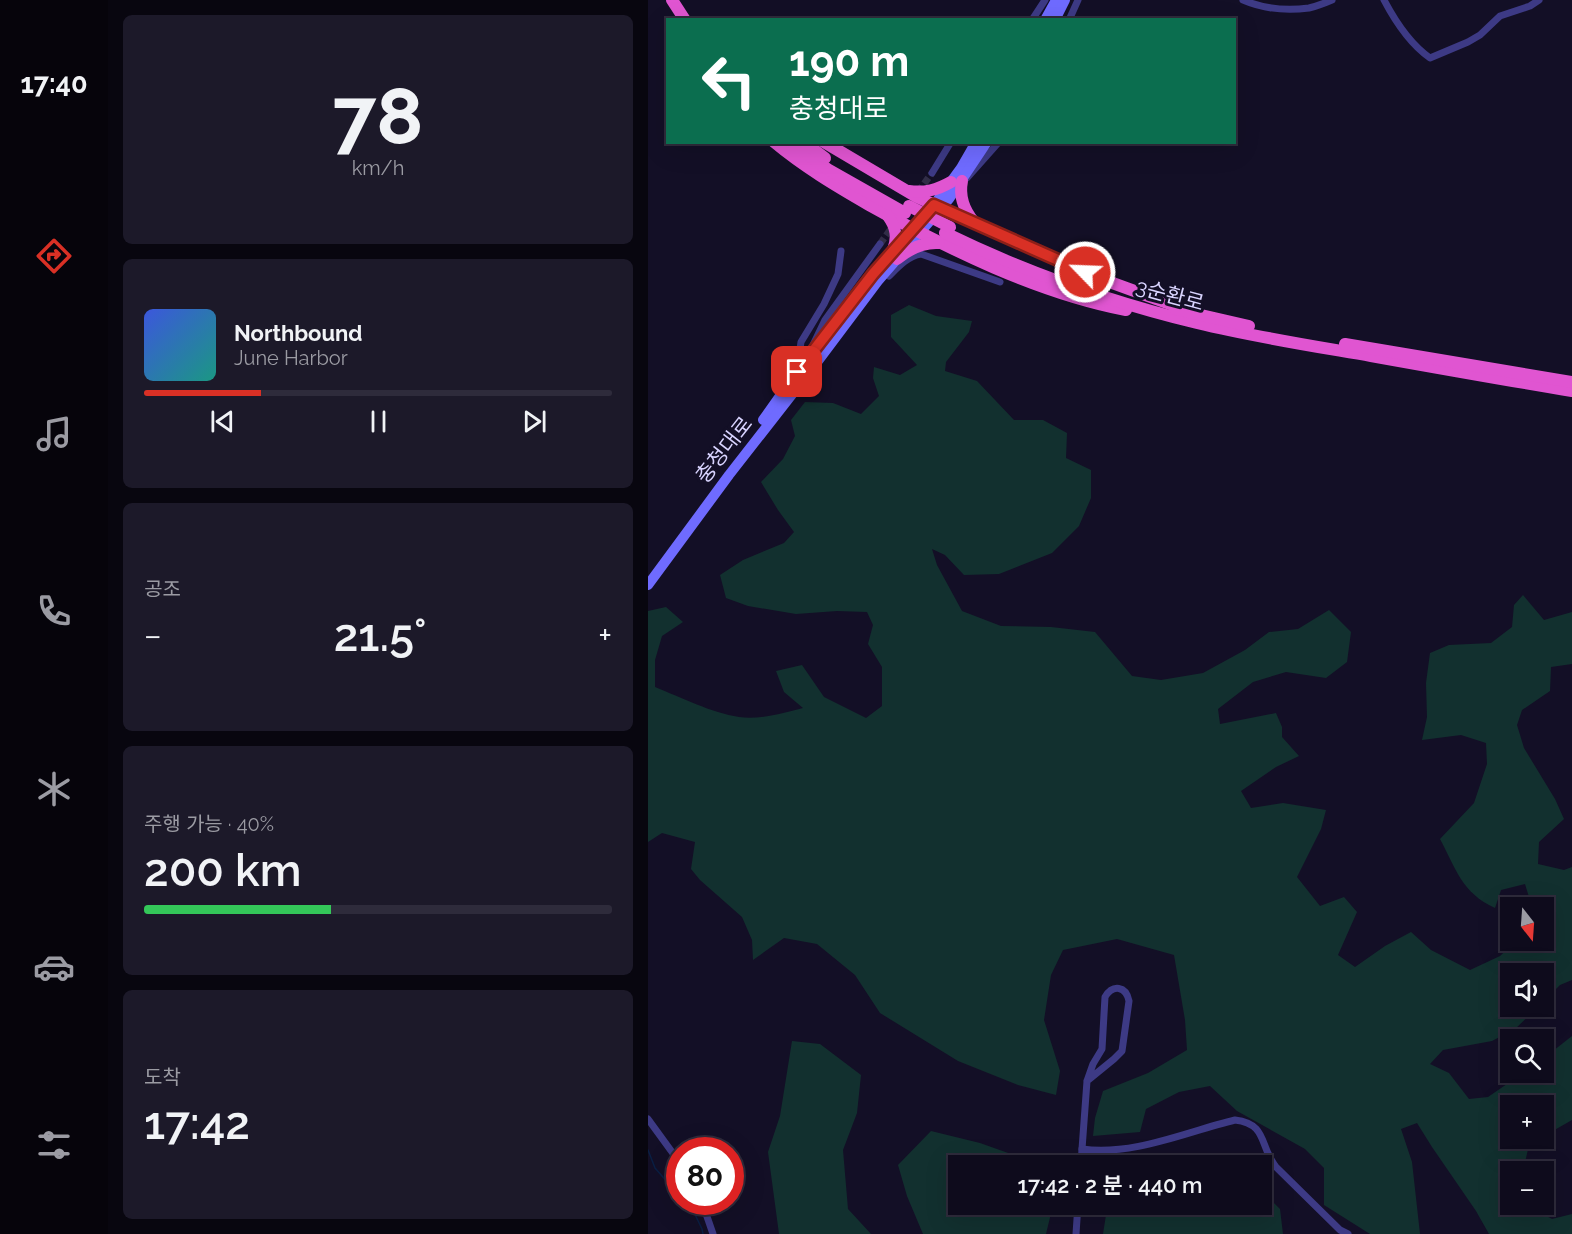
<!DOCTYPE html>
<html lang="ko">
<meta charset="utf-8">
<style>
body{margin:0;font-family:Raleway,"Noto Sans KR",sans-serif;background:#1c1929;color:#f1f3f6;height:100vh;display:flex;flex-direction:column;font-size:22px;white-space:nowrap}
*{box-sizing:border-box;margin:0}
p{font-size:20px;color:#9b9ba3}
.icon{flex:none;width:33px;height:33px;fill:none;stroke:currentColor;stroke-width:2;stroke-linecap:round;stroke-linejoin:round}
.map{position:relative;flex:1;overflow:hidden}
.drawer{display:flex;flex-direction:column;gap:15px;padding:15px;background:#08060f;width:540px}
.drawer>*{flex:none}
.top-card{position:absolute;left:18px;top:18px;width:570px;height:126px;border-radius:0px;box-shadow:0 6px 24px #0002,0 0 0 2px #2e2b3b;background:#0b6e4f;color:#fff;overflow:hidden}
.needle{width:39px;rotate:163deg}
.buttons{position:absolute;left:852px;top:897px;display:grid;gap:12px}
.buttons a{display:grid;place-items:center;width:54px;height:54px;border-radius:0px;background:#0e0b1c;box-shadow:0 6px 24px #0002,0 0 0 2px #2e2b3b;font-size:30px}
.speed{position:absolute;left:18px;top:1137px;display:flex;gap:12px;font-size:30px;font-weight:700;text-align:center}
.speed>*{display:grid;place-content:center;width:78px;height:78px;border-radius:50%;background:#0e0b1c;box-shadow:0 6px 24px #0002,0 0 0 2px #2e2b3b;line-height:1}
.speed .limit{border:9px solid #d22;background:#fff;color:#111}
.pin{position:absolute;display:grid;place-items:center;width:51px;height:51px;color:#fff;margin:-26px;border-radius:12px;box-shadow:0 3px 9px #0006}
.me{position:absolute;width:66px;margin:-33px;rotate:294deg;stroke-linejoin:round;filter:drop-shadow(0 0 4px #0008)}
.turn{display:flex;align-items:center;gap:21px;height:126px;padding:0 24px;font-size:27px}
.turn .icon{width:78px;height:78px;stroke-width:2.5}
.turn b{display:block;font-size:42px;line-height:51px}
.big{font-size:45px;font-weight:600;line-height:1.1}
.drawer .widget{flex:1;display:flex;flex-direction:column;justify-content:center;gap:9px;min-width:0;padding:0 21px;border-radius:9px;background:#1c1929}
.drawer .dial{align-items:center;gap:0}
.dial b{font-size:78px;line-height:1}
.song{display:flex;align-items:center;gap:18px}
.cover{width:72px;height:72px;border-radius:9px;background:linear-gradient(135deg,hsl(230 70% 55%),hsl(170 70% 35%))}
.played{height:6px;border-radius:3px;background:linear-gradient(90deg,#d93025 25%,#2e2b3b 25%)}
.keys{display:flex;justify-content:space-around;direction:ltr}
.heat{display:flex;justify-content:space-between;align-items:center;font-size:33px;direction:ltr}
.charge{height:9px;border-radius:4px;background:linear-gradient(90deg,#34c759 40%,#2e2b3b 0)}
.trip{position:absolute;left:300px;top:1155px;width:324px;height:60px;border-radius:0px;background:#0e0b1c;box-shadow:0 6px 24px #0002,0 0 0 2px #2e2b3b;font-weight:600;line-height:60px;text-align:center}
main{display:flex;flex:1;min-height:0}
.tabs{display:flex;flex-direction:column;width:108px;justify-content:space-around;align-items:center;background:#06040b;color:#9b9ba3}
.tabs .icon{width:42px;height:42px}
.tabs .selected{color:#d93025}
.tabs b{font-size:27px;color:#f1f3f6}
.map>svg:first-child{display:block}
</style>
<main>
<nav class="tabs">
<b>17:40</b>
<svg class="icon selected" aria-label="directions" viewBox="0 0 24 24"><path d="M12 3l9 9-9 9-9-9zM9 14v-3h6M13 9l2 2-2 2"/></svg>
<svg class="icon" aria-label="music" viewBox="0 0 24 24"><path d="M9 18V5l10-2v13"/><circle cx="6" cy="18" r="3"/><circle cx="16" cy="16" r="3"/></svg>
<svg class="icon" aria-label="phone" viewBox="0 0 24 24"><path d="M5 4h4l2 5-3 2q2 4 5 5l2-3 5 2v4C11 20 4 13 5 4z"/></svg>
<svg class="icon" aria-label="climate" viewBox="0 0 24 24"><path d="M12 3v18M4 7l16 10M4 17L20 7"/></svg>
<svg class="icon" aria-label="car" viewBox="0 0 24 24"><path d="M5 17H2v-5l4-1 3-4h7l3 4 3 1v5h-3M9 17h6M6 11h13"/><circle cx="7" cy="17" r="2"/><circle cx="17" cy="17" r="2"/></svg>
<svg class="icon" aria-label="filters" viewBox="0 0 24 24"><path d="M4 7h16M4 17h16"/><circle cx="9" cy="7" r="2"/><circle cx="15" cy="17" r="2"/></svg>
</nav>
<section class="drawer">
<div class="widget dial"><b>78</b><p>km/h</p></div>
<div class="widget">
<div class="song"><i class="cover"></i><div><b>Northbound</b><p>June Harbor</p></div></div>
<div class="played"></div>
<div class="keys"><svg class="icon" aria-label="previous" viewBox="0 0 24 24"><path d="M18 5L8 12l10 7zM5 5v14"/></svg><svg class="icon" aria-label="pause" viewBox="0 0 24 24"><path d="M8 5v14M16 5v14"/></svg><svg class="icon" aria-label="next" viewBox="0 0 24 24"><path d="M6 5l10 7-10 7zM19 5v14"/></svg></div>
</div>
<div class="widget"><p>공조</p>
<div class="heat"><a>−</a><b class="big">21.5°</b><a>+</a></div>
</div>
<div class="widget"><p>주행 가능 · 40%</p><b class="big">200 km</b><div class="charge"></div></div>
<div class="widget"><p>도착</p><b class="big">17:42</b></div>
</section>
<div class="map">
<svg width="924" height="1234" viewBox="0 0 924 1234">
<rect width="100%" height="100%" fill="#130f26"/>
<g fill="#12302f">
<path d="M261,305L288,316L324,321L321,332L298,362L297,371L329,381L366,420H395L419,433L418,458L443,470V498L431,526L404,553L351,574L316,575L297,555L284,549L289,565L314,611L353,626L403,627L447,632L484,676L513,680L555,673L597,650L621,632L650,629L681,610L703,632L699,662L678,678L638,672L605,682L570,709L572,724L628,713L634,727V737L651,756L628,767L593,791L603,808L635,803L678,810L673,829L649,877L672,906L696,897L709,912L690,955L707,967L737,946L763,932L783,950L822,970L852,956L868,941L896,940V908L884,907L877,884L853,890L847,908C814,893 808,869 792,839L826,803L839,764L838,743L813,735L774,740L779,717L778,683L782,653L801,645L843,643L864,627L866,605L875,595L896,620L924,612V664L903,667L902,691L874,710L869,725L876,748L907,799L916,819L891,842L890,864L916,870L924,867V980L912,985L896,1001V974H862V1006L890,1007L867,1029L844,1041L795,1050L782,1064L801,1073L821,1099L840,1097L875,1073L896,1072V1058L924,1036V1120L896,1136V1106H862V1138L891,1139L881,1145L875,1171L862,1172V1204L881,1205L882,1207L904,1219L924,1214V1234H841L828,1211L784,1147L769,1123L753,1129L764,1162L772,1234H722L676,1205V1168L657,1149L589,1111L562,1086L531,1092L498,1109L492,1132L445,1136L447,1118L455,1091L500,1073L539,1050L537,1020L526,955L469,939L415,950L403,975L396,1020L412,1071L408,1095L370,1085L310,1061L232,1013L207,975L169,944L136,938L105,960L104,940L94,917L52,880L43,869L47,842L14,833L0,842V611L18,607L35,622L14,636L7,660V687C32,697 64,713 91,717C111,720 136,713 155,708L136,692L128,671L154,665L176,697L218,718L234,706V667L220,644L225,625L219,612L189,611L148,614L100,606L78,598L72,575L95,560L136,543L146,532L130,510L113,482L135,459L147,436L143,420L157,402L185,403L213,414L231,396L225,378L226,367L252,375L269,365L243,337V315Z"/>
<polygon points="144,1041 172,1044 213,1075 209,1113 195,1150 200,1209 223,1234 131,1234 120,1152 132,1116"/>
<polygon points="283,1131 332,1143 391,1164 392,1165 310,1166 310,1204 405,1205 398,1234 275,1234 259,1196 250,1165"/>
<polygon points="581,1157 589,1165 531,1165"/>
<polygon points="614,1191 632,1209 635,1234 455,1234 458,1215 463,1205 614,1204"/>
</g>
<g fill="none" stroke-linecap="round" stroke-linejoin="round">
<g stroke="#0a1f44" stroke-width="1.5">
<polyline points="0,1150 7,1168 28,1192 32,1194"/>
<polyline points="41,1202 54,1229 55,1234"/>
</g>
<g stroke="#312d47" stroke-width="7" stroke-dasharray="7 3.5" stroke-linecap="butt">
<polyline points="270,192 284,173"/>
<polyline points="232,244 245,226"/>
</g>
<g stroke="#3d3a85" stroke-width="7">
<path d="M595,0C616,9 639,11 661,8C669,6 677,3 684,0"/>
<path d="M736,0C747,21 762,44 782,58L820,42L832,35L852,16L882,6L891,0"/>
<polyline points="384,20 397,0"/>
<polyline points="421,20 430,0"/>
<polyline points="284,173 303,142"/>
<polyline points="319,178 351,142"/>
<path d="M241,276C250,267 260,256 273,254L352,282"/>
<polyline points="164,347 177,320 232,244"/>
<polyline points="149,369 153,342 176,304 190,274 193,251"/>
<polyline points="0,1119 32,1163"/>
<path d="M434,1149L439,1081L445,1064L454,1049L457,997C465,984 478,986 481,1001L474,1051L466,1059L439,1081"/>
<path d="M433,1166L434,1149C486,1156 537,1132 587,1120C620,1124 611,1146 628,1167L692,1230L700,1234"/>
<polyline points="54,1202 65,1234"/>
<polyline points="428,1234 430,1204"/>
</g>
<g stroke="#6f6bff" stroke-width="10">
<polyline points="397,20 408,0"/>
<polyline points="407,20 417,0"/>
<polyline points="115,420 149,372 225,274 286,205 313,168 328,142"/>
<polyline points="0,585 81,475 167,365 230,281 301,199 339,142"/>
</g>
<g stroke="#e055d1" stroke-width="12">
<polyline points="24,0 37,20"/>
<path d="M126,142C156,167 188,186 221,205C300,249 390,293 478,310"/>
<polyline points="142,142 181,170 257,213"/>
<polyline points="156,142 177,158"/>
<polyline points="176,142 269,197 448,277 536,309"/>
<path d="M314,181C311,196 316,210 326,222"/>
<path d="M261,191C277,193 289,190 303,182"/>
<path d="M240,216C248,227 250,237 245,250"/>
<path d="M297,233C377,272 462,302 549,323C606,337 665,346 723,356C790,368 857,380 924,391"/>
<path d="M249,259C261,249 275,242 291,243"/>
<polyline points="527,309 601,326"/>
<polyline points="697,344 924,382"/>
</g>
<polyline stroke="#e055d1" stroke-width="12" points="261,206 302,227"/>
</g>
<g fill="none" stroke-linecap="round" stroke-linejoin="round">
<g stroke="#8d1f18" stroke-width="15">
<polyline id="route" points="149,372 225,274 286,205 437,272"/>
</g>
<use href="#route" stroke="#d93025" stroke-width="10"/>
</g>
<g text-anchor="middle" stroke-width="6" stroke-linejoin="round" paint-order="stroke">
<g font-size="21" fill="#d9d4ff" stroke="#130f26">
<text transform="translate(522 295) rotate(15)" y="7">3순환로</text>
<text transform="translate(76 450) rotate(-52)" y="7">충청대로</text>
</g>
</g>
</svg>
<div class="buttons">
<a><svg class="needle" viewBox="-14 -14 28 28"><path d="M0-13l5 13h-10z" fill="#e53935"/><path d="M0 13l5-13h-10z" fill="#9b9ba3"/></svg></a>
<a><svg class="icon" aria-label="sound" viewBox="0 0 24 24"><path d="M4 9h4l5-4v14l-5-4H4zM17 9q2 3 0 6"/></svg></a>
<a><svg class="icon" aria-label="search" viewBox="0 0 24 24"><circle cx="10" cy="10" r="6"/><path d="M15 15l6 6"/></svg></a>
<a>+</a>
<a>−</a>
</div>
<div class="speed"><div class="limit">80</div></div>
<div class="pin" style="left:149px;top:372px;background:#d93025"><svg class="icon" aria-label="arrive" viewBox="0 0 24 24"><path d="M6 21V4h12l-3 4 3 4H6"/></svg></div>
<svg class="me" style="left:437px;top:272px" viewBox="-20 -20 40 40"><circle r="17" fill="#d93025" stroke="#fff" stroke-width="3"/><path d="M0-11L8 9 0 5-8 9z" fill="#fff"/></svg>
<div class="trip">17:42 · 2 분 · 440 m</div>
<div class="top-card">
<div class="turn"><svg class="icon" aria-label="left" viewBox="0 0 24 24"><path d="M17 20v-9H6M10 6l-5 5 5 5"/></svg><div><b>190 m</b>충청대로</div></div>
</div>
</div>
</main>
